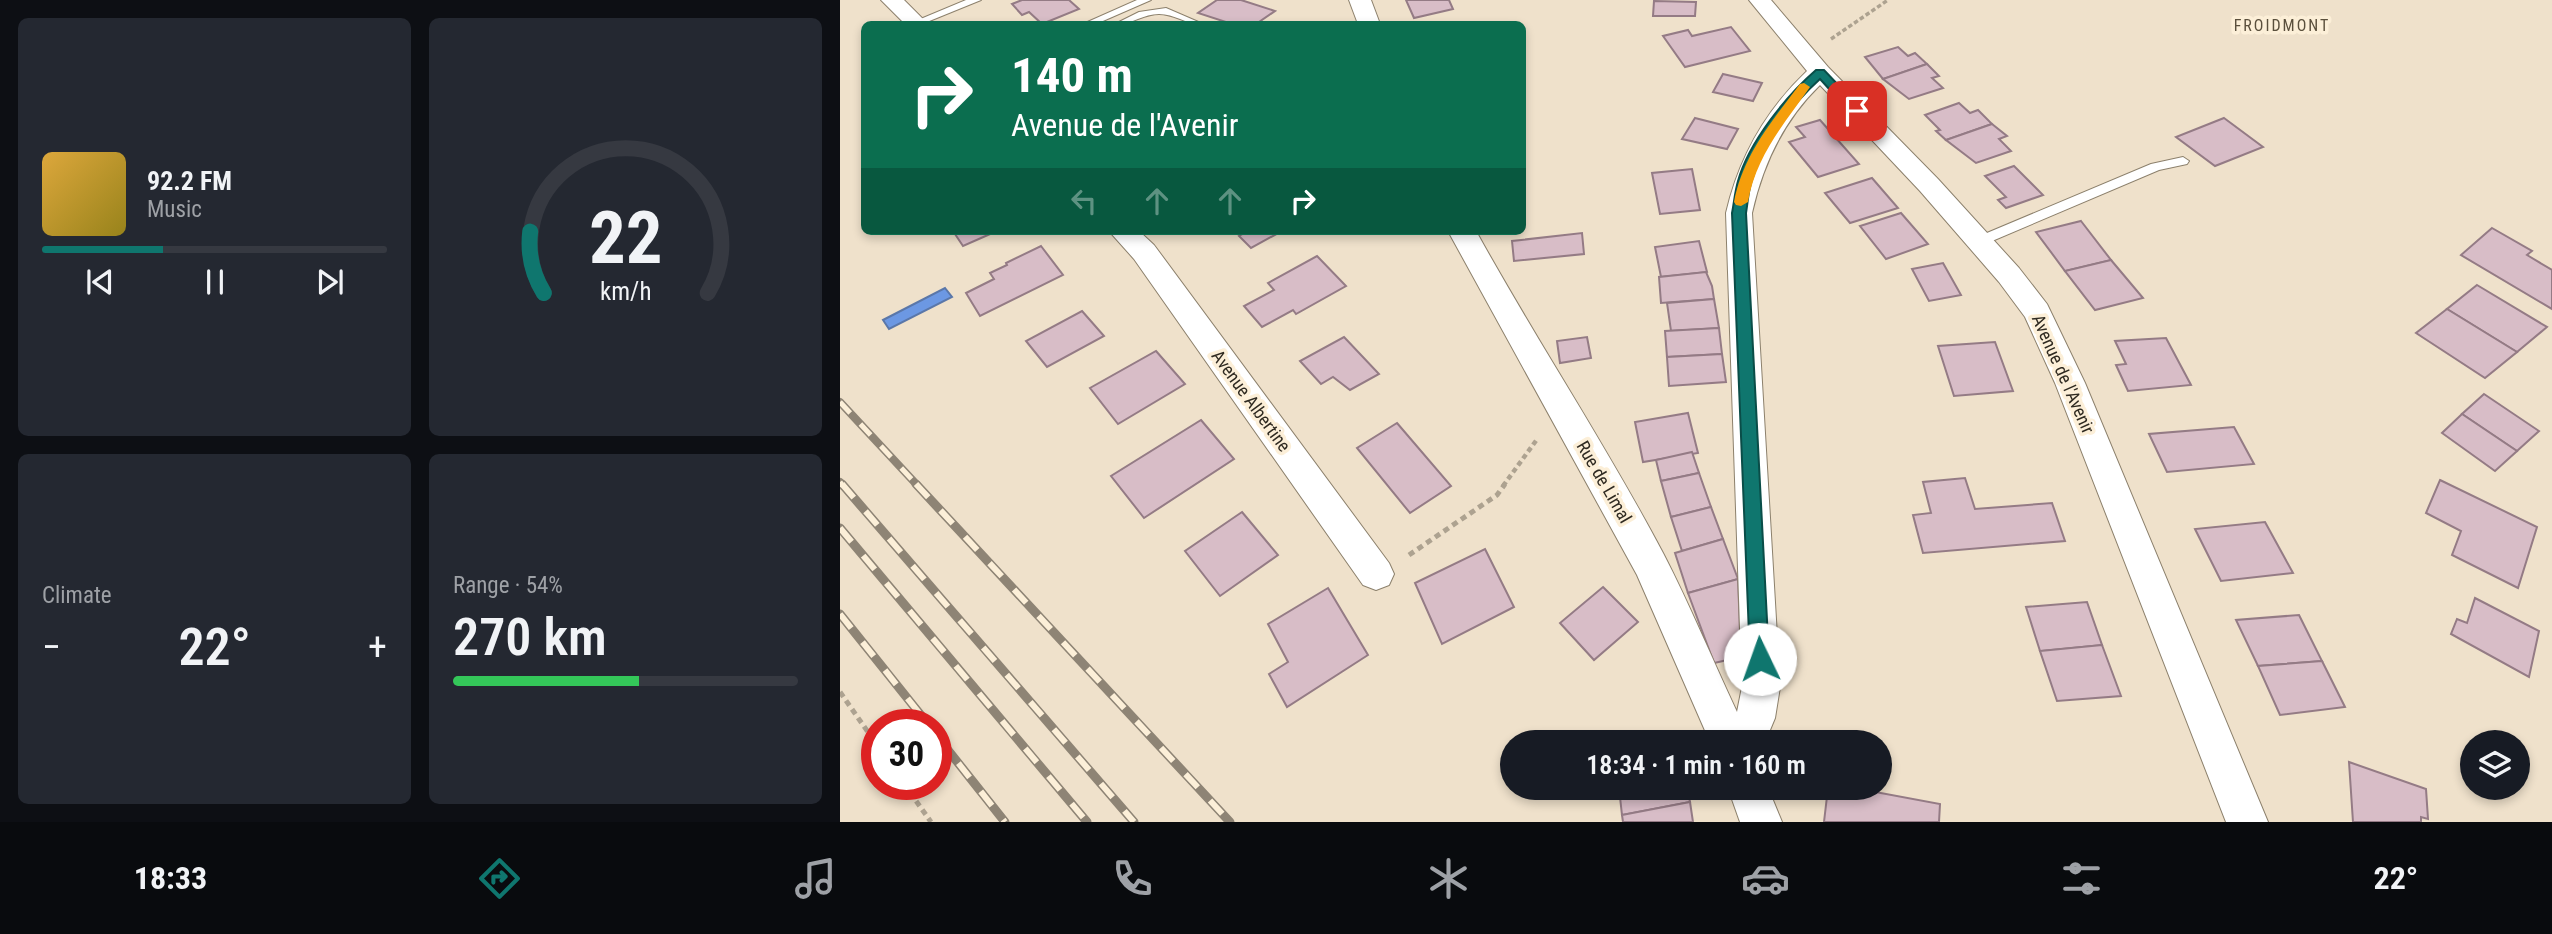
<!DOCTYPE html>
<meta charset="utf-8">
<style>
body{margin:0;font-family:"Roboto Condensed",sans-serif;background:#242831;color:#f1f3f6;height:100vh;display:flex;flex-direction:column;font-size:26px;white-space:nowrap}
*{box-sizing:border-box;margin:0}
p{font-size:23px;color:#9ea1a6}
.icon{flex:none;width:38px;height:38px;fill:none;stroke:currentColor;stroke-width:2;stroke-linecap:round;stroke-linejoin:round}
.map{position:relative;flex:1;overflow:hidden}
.side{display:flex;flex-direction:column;gap:18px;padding:18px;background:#0d0f14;width:840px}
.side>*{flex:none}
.top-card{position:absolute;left:21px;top:21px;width:665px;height:214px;border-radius:10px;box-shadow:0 4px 10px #0003;background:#0b6e4f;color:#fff;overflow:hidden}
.controls{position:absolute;left:1620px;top:730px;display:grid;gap:14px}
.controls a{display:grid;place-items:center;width:70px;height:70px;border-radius:50%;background:#171b24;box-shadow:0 4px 10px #0003;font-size:35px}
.speed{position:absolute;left:21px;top:709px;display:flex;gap:14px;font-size:35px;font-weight:700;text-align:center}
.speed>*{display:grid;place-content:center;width:91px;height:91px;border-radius:50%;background:#171b24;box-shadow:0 4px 10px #0003;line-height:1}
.speed .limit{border:10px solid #d22;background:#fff;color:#111}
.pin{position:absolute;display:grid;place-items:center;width:60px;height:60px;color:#fff;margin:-30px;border-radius:14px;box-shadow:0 4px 10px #0006}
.me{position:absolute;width:77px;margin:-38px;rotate:357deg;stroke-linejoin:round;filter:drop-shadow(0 0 5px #0008)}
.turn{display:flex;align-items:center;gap:24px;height:147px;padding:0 35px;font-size:32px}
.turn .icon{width:91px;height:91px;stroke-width:2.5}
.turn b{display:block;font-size:49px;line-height:60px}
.lanes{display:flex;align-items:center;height:66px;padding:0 35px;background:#0003;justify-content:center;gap:35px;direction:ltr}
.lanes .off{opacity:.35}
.big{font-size:52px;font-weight:600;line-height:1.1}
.side .tile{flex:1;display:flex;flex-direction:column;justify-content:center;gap:10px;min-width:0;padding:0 24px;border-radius:10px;background:#242831}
.side .dial{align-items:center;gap:0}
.dial svg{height:182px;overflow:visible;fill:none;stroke:#363941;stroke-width:7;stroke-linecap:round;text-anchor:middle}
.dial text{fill:#f1f3f6;stroke:none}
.song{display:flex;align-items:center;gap:21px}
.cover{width:84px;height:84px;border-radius:10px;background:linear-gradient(135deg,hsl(40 70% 55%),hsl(50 70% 35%))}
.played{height:7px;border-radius:4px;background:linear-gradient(90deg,#0f766e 35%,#363941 35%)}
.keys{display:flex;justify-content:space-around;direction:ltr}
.heat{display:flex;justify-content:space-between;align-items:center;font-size:38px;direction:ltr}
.charge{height:10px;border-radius:5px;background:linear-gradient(90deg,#34c759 54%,#363941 0)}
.side .tiles{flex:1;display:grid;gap:18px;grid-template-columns:repeat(2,1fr)}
.trip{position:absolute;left:660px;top:730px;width:392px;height:70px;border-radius:35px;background:#171b24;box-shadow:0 4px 10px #0003;font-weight:600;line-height:70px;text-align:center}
.tab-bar{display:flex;height:112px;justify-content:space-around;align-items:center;background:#090b0e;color:#9ea1a6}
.tab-bar .icon{width:49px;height:49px}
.tab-bar .active{color:#0f766e}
.tab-bar b{font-size:32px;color:#f1f3f6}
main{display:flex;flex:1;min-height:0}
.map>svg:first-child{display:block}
</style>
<main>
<section class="side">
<div class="tiles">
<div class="tile">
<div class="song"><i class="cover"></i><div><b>92.2 FM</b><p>Music</p></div></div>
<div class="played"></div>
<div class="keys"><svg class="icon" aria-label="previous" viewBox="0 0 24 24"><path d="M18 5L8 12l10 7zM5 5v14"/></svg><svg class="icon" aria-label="pause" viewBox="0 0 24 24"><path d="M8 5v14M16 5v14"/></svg><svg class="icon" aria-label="next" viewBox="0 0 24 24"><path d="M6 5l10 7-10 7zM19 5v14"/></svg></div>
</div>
<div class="tile dial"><svg viewBox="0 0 100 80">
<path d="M14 69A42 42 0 1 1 86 69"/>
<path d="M14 69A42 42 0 0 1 8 42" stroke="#0f766e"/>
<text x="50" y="56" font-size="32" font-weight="700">22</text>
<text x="50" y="72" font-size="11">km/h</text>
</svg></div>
<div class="tile"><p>Climate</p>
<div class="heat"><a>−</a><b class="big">22°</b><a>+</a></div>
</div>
<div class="tile"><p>Range · 54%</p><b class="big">270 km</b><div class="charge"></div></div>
</div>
</section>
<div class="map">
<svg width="1712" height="822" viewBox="0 0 1712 822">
<rect width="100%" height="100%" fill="#efe1cb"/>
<polygon fill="#6c98e3" stroke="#5a77a9" stroke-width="2" points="105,288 112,297 49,329 43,320"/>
<g fill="#d8bdc7" stroke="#947b85" stroke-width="2">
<polygon points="182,0 229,0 239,9 202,24 189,12 182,15 172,4"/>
<polygon points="377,0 401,0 435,11 416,24 392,24 358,13"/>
<polygon points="566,0 609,0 613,9 574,18"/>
<polygon points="814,1 856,2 855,16 813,16"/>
<polygon points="891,27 910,51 845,67 823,36 848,30 852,36"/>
<polygon points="1058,47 1068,56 1075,53 1087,64 1043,79 1025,57"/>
<polygon points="1087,64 1099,76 1092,78 1103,88 1069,99 1043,79"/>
<polygon points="883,74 922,83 913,101 873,92"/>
<polygon points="1119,103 1130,113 1138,110 1152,124 1106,140 1096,131 1100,130 1085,115"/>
<polygon points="855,118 898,129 887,149 842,139"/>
<polygon points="1384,118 1423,147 1375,166 1336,137"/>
<polygon points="980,120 1019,164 978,177 949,142 965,137 956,127"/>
<polygon points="1152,124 1167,136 1159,139 1171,151 1136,163 1106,140"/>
<polygon points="1174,166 1203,195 1166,208 1158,200 1166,197 1145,176"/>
<polygon points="852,169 860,210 820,214 812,173"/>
<polygon points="1032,178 1058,208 1010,223 985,193"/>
<polygon points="1061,213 1088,244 1046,259 1020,226"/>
<polygon points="1241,221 1271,260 1225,271 1196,232"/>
<polygon points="1652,228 1692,251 1687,255 1712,270 1712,309 1621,255"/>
<polygon points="113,231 157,231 123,246"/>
<polygon points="408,231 442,231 411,248 399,236"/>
<polygon points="742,233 744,254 674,261 672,241"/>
<polygon points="859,241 867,272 821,277 815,247"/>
<polygon points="201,246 223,275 140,316 126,293 154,279 150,273 167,265 166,263"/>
<polygon points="477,256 506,286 456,314 453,310 422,327 404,306 434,290 428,283"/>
<polygon points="1271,260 1303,298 1255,310 1225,271"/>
<polygon points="1103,263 1121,295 1089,301 1072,269"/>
<polygon points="866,272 872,286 874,299 821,303 819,277"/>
<polygon points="1637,285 1707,327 1677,352 1607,309"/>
<polygon points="874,299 879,328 831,331 827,303"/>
<polygon points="1607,309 1677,352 1645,378 1576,333"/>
<polygon points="242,311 264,336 207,367 186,341"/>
<polygon points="879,328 882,354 827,357 825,331"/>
<polygon points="504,337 539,374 510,390 493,377 481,384 460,361"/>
<polygon points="747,337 751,358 720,363 717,341"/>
<polygon points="1326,338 1351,385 1288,391 1276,365 1286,364 1275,341"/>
<polygon points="1155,342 1173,391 1114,396 1098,346"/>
<polygon points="316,351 345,384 278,424 250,388"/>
<polygon points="882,354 886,382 829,386 827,357"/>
<polygon points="1644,394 1699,431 1677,451 1622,414"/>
<polygon points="848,413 858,453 803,462 795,422"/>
<polygon points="1622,414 1677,451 1655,471 1602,433"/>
<polygon points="361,420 394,459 304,518 271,476"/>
<polygon points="557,423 611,486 570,513 517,448"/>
<polygon points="1394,427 1414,464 1327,472 1309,434"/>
<polygon points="852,452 859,473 821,481 816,460"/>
<polygon points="859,473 871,507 831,517 821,481"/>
<polygon points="1125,478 1135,509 1212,503 1225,541 1083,553 1073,515 1091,513 1083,482"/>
<polygon points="1600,480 1697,527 1678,588 1612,555 1621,531 1586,513"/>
<polygon points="871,507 883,539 842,551 831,517"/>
<polygon points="402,512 438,555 380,596 345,551"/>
<polygon points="1425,522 1453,573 1381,581 1355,529"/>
<polygon points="883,539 898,579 848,593 835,553"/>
<polygon points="645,549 674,607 602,644 575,583"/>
<polygon points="898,579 901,657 874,663 848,593"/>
<polygon points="763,587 798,622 754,660 720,623"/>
<polygon points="488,588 528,655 447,707 429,674 448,662 428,624"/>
<polygon points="1635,598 1699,631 1689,677 1611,634 1617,619 1627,623"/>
<polygon points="1247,602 1262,645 1200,651 1186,607"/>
<polygon points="1459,615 1482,661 1418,666 1396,620"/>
<polygon points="1262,645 1281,696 1217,701 1200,651"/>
<polygon points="1482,661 1505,707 1440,715 1418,666"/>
<polygon points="1509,762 1586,789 1588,819 1581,817 1581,822 1513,822"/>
<polygon points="779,788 847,788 850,802 782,815"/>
<polygon points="988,788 1014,788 1100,804 1099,822 984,822"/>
<polygon points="850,802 853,822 783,822 782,815"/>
</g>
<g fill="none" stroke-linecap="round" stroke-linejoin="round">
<g stroke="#8c806c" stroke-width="2">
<g id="lane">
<polygon points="126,0 141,0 82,24 71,23"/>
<polygon points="297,0 311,0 256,24 243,24"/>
<path d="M326,8L363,24C347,25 335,14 319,14C303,14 291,25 275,24L299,12Z"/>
<polygon points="1343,157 1349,161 1347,164 1319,170 1145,244 1140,246 1133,241 1135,238 1311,164"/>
</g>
</g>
<g stroke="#8c806c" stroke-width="2">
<g id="street">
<polygon points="41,0 64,0 88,24 65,24"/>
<polygon points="509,0 531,0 540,24 518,24"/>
<path d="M909,0H931L988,67L1098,179L1179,268L1207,304L1245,383L1428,822H1386L1215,383L1185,317L1159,282L1080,191L980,85C943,121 923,164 912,213L940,687L935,718L925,742H870L797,575L608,231H636C696,340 765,443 823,553C850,605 872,659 897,712L902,687L886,213C899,157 925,111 967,71Z"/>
<polygon points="269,231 299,231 314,245 549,563 554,574 549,585 536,590 523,585 294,259"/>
<polygon points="888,788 928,788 942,822 900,822"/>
</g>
</g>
<polyline stroke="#ada290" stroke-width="3.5" stroke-dasharray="4.5 2.5" stroke-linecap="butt" points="991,39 1048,0"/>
<polyline stroke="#ada290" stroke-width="4.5" stroke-dasharray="5 3.5" stroke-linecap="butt" points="663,486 698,438"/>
<g stroke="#ada290" stroke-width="5" stroke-dasharray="6 4.5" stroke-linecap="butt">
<polyline points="569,555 657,495 665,484"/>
<polyline points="0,692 37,745"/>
<polyline points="64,784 91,822"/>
</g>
<use href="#lane" fill="#fff" fill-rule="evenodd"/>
<use href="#street" fill="#fff" fill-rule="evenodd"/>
<g stroke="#8e8475" stroke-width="8">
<g id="rail-far1">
<polyline points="0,402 78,486"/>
<polyline points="0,482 3,486"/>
</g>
</g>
<g stroke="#8e8475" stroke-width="9">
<g id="rail">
<polyline points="2,484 294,822"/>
<polyline points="76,484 390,822"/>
<polyline points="0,528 247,822"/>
<polyline points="0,614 88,724"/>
<polyline points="96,735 165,822"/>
</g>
</g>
<use href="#rail-far1" stroke="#fcefd8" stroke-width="5" stroke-dasharray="15" stroke-linecap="butt"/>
<use href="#rail" stroke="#fcefd8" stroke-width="6" stroke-dasharray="18" stroke-linecap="butt"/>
</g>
<path fill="#0f766e" stroke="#0a4d48" stroke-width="2" d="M976,70H984L1023,111L1017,115L1012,114L980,79C952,104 922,144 912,180C908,191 908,202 906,213L929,659L927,666L920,668L913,666L910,659L892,213C894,203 895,191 898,181C909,142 946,96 976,70Z"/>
<path fill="#f59e0b" d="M964,83L970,87C944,124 916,156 908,202L901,206L896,205L894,202C903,155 932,121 960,84Z"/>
<g text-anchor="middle" stroke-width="7" stroke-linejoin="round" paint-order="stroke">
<g font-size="16" letter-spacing="2" fill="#5a4f3c" stroke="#fcefd8">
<text x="1442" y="31">FROIDMONT</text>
</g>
<g font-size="18" fill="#2f2a21" stroke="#fcefd8">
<text transform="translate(1223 374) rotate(66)" y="6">Avenue de l'Avenir</text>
<text transform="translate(411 401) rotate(54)" y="6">Avenue Albertine</text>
<text transform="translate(764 482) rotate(60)" y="6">Rue de Limal</text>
</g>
</g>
</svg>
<div class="controls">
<a><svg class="icon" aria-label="layers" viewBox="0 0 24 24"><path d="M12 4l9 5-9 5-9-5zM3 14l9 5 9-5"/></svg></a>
</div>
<div class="speed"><div class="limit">30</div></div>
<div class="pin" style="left:1017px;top:111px;background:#d93025"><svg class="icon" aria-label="arrive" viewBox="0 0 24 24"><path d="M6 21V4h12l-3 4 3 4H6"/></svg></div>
<svg class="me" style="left:920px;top:659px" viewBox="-20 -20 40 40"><circle r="19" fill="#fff"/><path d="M0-13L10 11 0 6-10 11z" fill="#0f766e"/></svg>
<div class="trip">18:34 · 1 min · 160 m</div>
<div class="top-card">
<div class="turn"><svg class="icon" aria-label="right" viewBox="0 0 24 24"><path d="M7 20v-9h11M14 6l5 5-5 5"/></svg><div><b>140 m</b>Avenue de l'Avenir</div></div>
<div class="lanes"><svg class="icon off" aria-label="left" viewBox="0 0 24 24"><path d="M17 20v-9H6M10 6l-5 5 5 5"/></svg><svg class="icon off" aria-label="ahead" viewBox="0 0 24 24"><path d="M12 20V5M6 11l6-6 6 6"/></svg><svg class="icon off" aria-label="ahead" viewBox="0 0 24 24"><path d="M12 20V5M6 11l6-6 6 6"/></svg><svg class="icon" aria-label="right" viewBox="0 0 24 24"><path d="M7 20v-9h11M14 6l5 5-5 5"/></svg></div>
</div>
</div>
</main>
<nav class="tab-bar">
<b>18:33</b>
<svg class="icon active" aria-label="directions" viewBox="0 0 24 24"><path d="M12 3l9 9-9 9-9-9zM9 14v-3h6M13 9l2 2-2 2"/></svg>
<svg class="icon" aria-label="music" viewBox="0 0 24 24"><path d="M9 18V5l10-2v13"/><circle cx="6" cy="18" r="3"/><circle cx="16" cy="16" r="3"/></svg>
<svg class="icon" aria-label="phone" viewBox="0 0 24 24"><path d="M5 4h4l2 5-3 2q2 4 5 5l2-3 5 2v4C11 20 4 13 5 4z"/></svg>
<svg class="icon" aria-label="climate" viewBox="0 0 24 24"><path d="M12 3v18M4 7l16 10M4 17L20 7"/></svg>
<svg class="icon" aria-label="car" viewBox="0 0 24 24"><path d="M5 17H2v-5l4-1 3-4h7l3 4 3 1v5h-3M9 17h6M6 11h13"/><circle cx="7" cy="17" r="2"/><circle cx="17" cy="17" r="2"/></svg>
<svg class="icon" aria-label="filters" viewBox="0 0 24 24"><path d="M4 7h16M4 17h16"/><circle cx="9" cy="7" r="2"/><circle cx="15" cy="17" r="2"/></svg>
<b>22°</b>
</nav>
